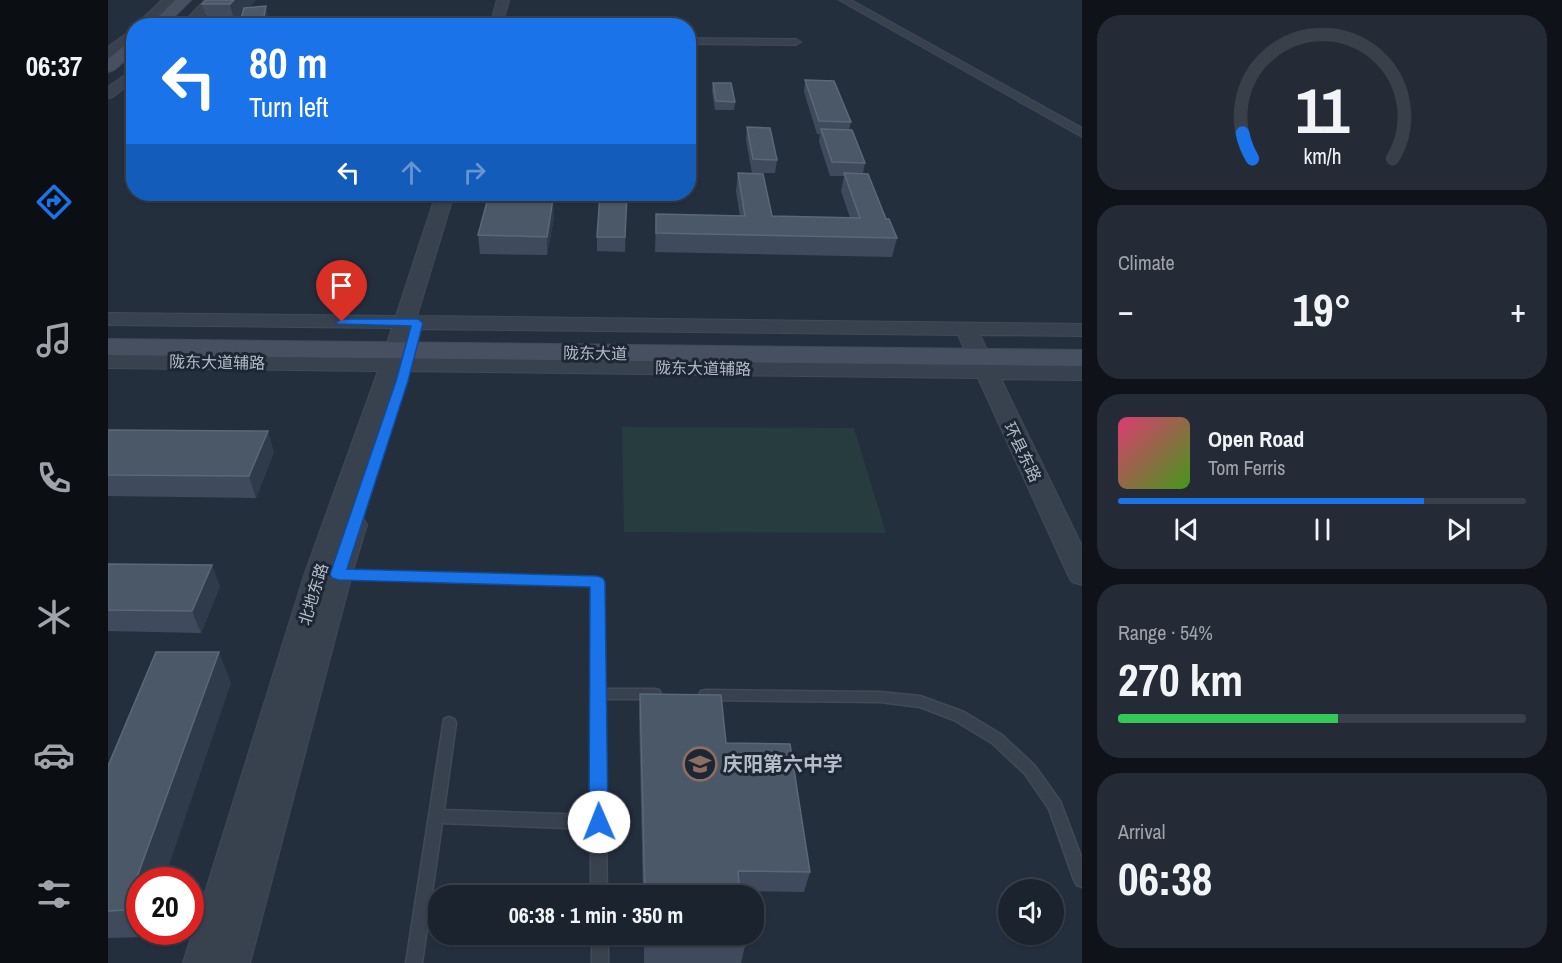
<!DOCTYPE html>
<meta charset="utf-8">
<style>
body{margin:0;font-family:"Archivo Narrow","Noto Sans SC",sans-serif;background:#242b36;color:#f1f3f6;height:100vh;display:flex;flex-direction:column;font-size:22px;white-space:nowrap}
*{box-sizing:border-box;margin:0}
p{font-size:20px;color:#a0a4aa}
.icon{flex:none;width:33px;height:33px;fill:none;stroke:currentColor;stroke-width:2;stroke-linecap:round;stroke-linejoin:round}
.map{position:relative;flex:1;overflow:hidden}
.panel{display:flex;flex-direction:column;gap:15px;padding:15px;background:#0f1319;width:480px}
.panel>*{flex:none}
.banner{position:absolute;left:18px;top:18px;width:570px;height:183px;border-radius:24px;box-shadow:0 2px 4px #0004,0 0 0 2px #39404a;background:#1a73e8;color:#fff;overflow:hidden}
.fabs{position:absolute;left:890px;top:879px;display:grid;gap:12px}
.fabs a{display:grid;place-items:center;width:66px;height:66px;border-radius:50%;background:#1b232e;box-shadow:0 2px 4px #0004,0 0 0 2px #39404a;font-size:30px}
.speed{position:absolute;left:18px;top:867px;display:flex;gap:12px;font-size:30px;font-weight:700;text-align:center}
.speed>*{display:grid;place-content:center;width:78px;height:78px;border-radius:50%;background:#1b232e;box-shadow:0 2px 4px #0004,0 0 0 2px #39404a;line-height:1}
.speed .limit{border:9px solid #d22;background:#fff;color:#111}
.pin{position:absolute;display:grid;place-items:center;width:51px;height:51px;color:#fff;margin:-62px -26px;border-radius:50% 50% 50% 0;rotate:-45deg;box-shadow:0 0 6px #0007}
.pin .icon{rotate:45deg}
.me{position:absolute;width:66px;margin:-33px;rotate:359deg;stroke-linejoin:round;filter:drop-shadow(0 0 4px #0008)}
.turn{display:flex;align-items:center;gap:21px;height:126px;padding:0 24px;font-size:27px}
.turn .icon{width:78px;height:78px;stroke-width:2.5}
.turn b{display:block;font-size:42px;line-height:51px}
.lanes{display:flex;align-items:center;height:57px;padding:0 24px;background:#0003;justify-content:center;gap:30px;direction:ltr}
.lanes .off{opacity:.35}
.big{font-size:45px;font-weight:800;line-height:1.1}
.panel .card{flex:1;display:flex;flex-direction:column;justify-content:center;gap:9px;min-width:0;padding:0 21px;border-radius:24px;background:#242b36}
.panel .dial{align-items:center;gap:0}
.dial svg{height:156px;overflow:visible;fill:none;stroke:#39404a;stroke-width:7;stroke-linecap:round;text-anchor:middle}
.dial text{fill:#f1f3f6;stroke:none}
.song{display:flex;align-items:center;gap:18px}
.cover{width:72px;height:72px;border-radius:9px;background:linear-gradient(135deg,hsl(340 70% 55%),hsl(100 70% 35%))}
.played{height:6px;border-radius:3px;background:linear-gradient(90deg,#1a73e8 75%,#39404a 75%)}
.keys{display:flex;justify-content:space-around;direction:ltr}
.heat{display:flex;justify-content:space-between;align-items:center;font-size:33px;direction:ltr}
.charge{height:9px;border-radius:4px;background:linear-gradient(90deg,#34c759 54%,#39404a 0)}
.trip{position:absolute;left:320px;top:885px;width:336px;height:60px;border-radius:24px;background:#1b232e;box-shadow:0 2px 4px #0004,0 0 0 2px #39404a;font-weight:800;line-height:60px;text-align:center}
main{display:flex;flex:1;min-height:0}
.menu{display:flex;flex-direction:column;width:108px;justify-content:space-around;align-items:center;background:#0b0e12;color:#a0a4aa}
.menu .icon{width:42px;height:42px}
.menu .selected{color:#1a73e8}
.menu b{font-size:27px;color:#f1f3f6}
.map>svg:first-child{display:block}
</style>
<main>
<nav class="menu">
<b>06:37</b>
<svg class="icon selected" aria-label="directions" viewBox="0 0 24 24"><path d="M12 3l9 9-9 9-9-9zM9 14v-3h6M13 9l2 2-2 2"/></svg>
<svg class="icon" aria-label="music" viewBox="0 0 24 24"><path d="M9 18V5l10-2v13"/><circle cx="6" cy="18" r="3"/><circle cx="16" cy="16" r="3"/></svg>
<svg class="icon" aria-label="phone" viewBox="0 0 24 24"><path d="M5 4h4l2 5-3 2q2 4 5 5l2-3 5 2v4C11 20 4 13 5 4z"/></svg>
<svg class="icon" aria-label="climate" viewBox="0 0 24 24"><path d="M12 3v18M4 7l16 10M4 17L20 7"/></svg>
<svg class="icon" aria-label="car" viewBox="0 0 24 24"><path d="M5 17H2v-5l4-1 3-4h7l3 4 3 1v5h-3M9 17h6M6 11h13"/><circle cx="7" cy="17" r="2"/><circle cx="17" cy="17" r="2"/></svg>
<svg class="icon" aria-label="filters" viewBox="0 0 24 24"><path d="M4 7h16M4 17h16"/><circle cx="9" cy="7" r="2"/><circle cx="15" cy="17" r="2"/></svg>
</nav>
<div class="map">
<svg width="974" height="963" viewBox="0 0 974 963">
<rect width="100%" height="100%" fill="#242f3e"/>
<polygon fill="#263c3f" points="514,427 746,428 778,533 516,532"/>
<g fill="none" stroke-linecap="round" stroke-linejoin="round">
<g stroke="#414a57" stroke-width="3">
<g id="service">
<polygon points="230,570 493,579 495,582 496,689 546,689 551,690 553,694 551,698 546,699 496,699 499,896 483,896 483,829 334,823 314,963 298,963 336,719 341,717 346,719 348,723 336,810 483,815 483,586 230,578 226,577 224,574 226,571"/>
<polygon points="598,690 772,692 812,696 856,712 894,735 927,766 952,801 974,859 974,887 969,885 966,880 941,809 917,774 884,743 846,720 812,707 772,702 598,700 593,699 591,695 593,691"/>
<rect x="484" y="934" width="16" height="29"/>
</g>
</g>
<g stroke="#414a57" stroke-width="2">
<g id="minor">
<polygon points="731,0 743,0 974,128 974,137"/>
<polygon points="580,38 688,39 693,42 688,45 580,44"/>
</g>
</g>
<g stroke="#414a57" stroke-width="2">
<g id="tertiary">
<polygon points="54,0 67,0 41,26 27,26"/>
<polygon points="97,0 109,0 85,26 72,26"/>
<polygon points="389,0 401,0 394,26 382,26"/>
<polygon points="26,28 26,39 5,57 0,58 0,47"/>
<polygon points="26,69 26,80 5,97 0,98 0,87"/>
<path d="M328,194H346L309,316L974,324V336L872,335L886,365L974,366V380L893,379L974,546V585L964,582L960,575L870,378L292,371L244,516L255,518L259,525L244,574L142,963H75L197,573L270,371L0,368V354L274,358L284,328L0,325V313L288,316ZM305,329L850,335L864,365L296,358Z"/>
</g>
</g>
<g stroke="#414a57" stroke-width="2">
<g id="secondary">
<polygon points="68,0 83,0 57,26 41,26"/>
<polygon points="26,41 26,53 6,70 0,72 0,59 21,42"/>
<polygon points="0,339 974,350 974,366 0,355"/>
</g>
</g>
<use href="#service" fill="#38414e" fill-rule="evenodd"/>
<use href="#minor" fill="#38414e" fill-rule="evenodd"/>
<use href="#tertiary" fill="#38414e" fill-rule="evenodd"/>
<use href="#secondary" fill="#465061" fill-rule="evenodd"/>
</g>
<g fill="#3f4b5c">
<polygon points="98,0 142,7 127,24 100,24 94,4"/>
<polygon points="697,80 743,122 741,130 757,163 755,173 789,238 784,257 547,252 548,214 632,216 628,191 630,173 664,216 742,218 733,191 736,176 722,176 711,142 712,134 709,134 696,92"/>
<polygon points="605,83 627,102 626,110 607,110 604,91"/>
<polygon points="639,127 669,160 667,173 644,173 638,140"/>
<polygon points="385,194 426,194 425,199 446,217 439,255 372,254 370,235 386,198"/>
<polygon points="519,194 517,252 489,251 489,237"/>
<polygon points="0,430 166,452 148,498 0,496"/>
<polygon points="0,564 112,586 93,633 0,631"/>
<polygon points="123,683 32,880 32,932 39,932 37,937 0,938 0,766"/>
<polygon points="532,694 618,743 702,872 696,892 632,891 632,896 535,896 531,715"/>
<polygon points="536,934 636,934 637,946 633,963 536,963"/>
</g>
<g fill="#2f3b4b">
<polygon points="126,0 148,0 127,24 122,4"/>
<polygon points="158,6 162,26 154,26"/>
<polygon points="423,194 426,194 424,207"/>
<polygon points="445,199 446,217 439,255 439,237"/>
<polygon points="160,431 166,452 148,498 141,476"/>
<polygon points="104,565 112,586 93,633 84,611"/>
<polygon points="111,652 123,683 56,880 32,880 32,930 17,910"/>
<polygon points="33,932 39,932 37,937"/>
</g>
<g fill="#4b5868" stroke="#5c6777" stroke-width="1.5">
<polygon points="98,0 126,0 122,4 94,4"/>
<polygon points="158,6 154,26 131,26 136,8"/>
<polygon points="697,80 726,81 743,122 711,121"/>
<polygon points="605,83 623,83 627,102 608,101"/>
<polygon points="639,127 662,128 669,160 645,159"/>
<polygon points="713,129 744,130 757,163 724,162"/>
<polygon points="630,173 655,174 664,216 752,218 736,173 760,174 778,219 781,219 789,238 548,233 548,214 637,216"/>
<polygon points="492,194 519,194 517,237 489,237"/>
<polygon points="380,198 445,199 439,237 370,235"/>
<polygon points="0,430 160,431 141,476 0,475"/>
<polygon points="0,564 104,565 84,611 0,610"/>
<polygon points="48,652 111,652 17,910 0,911 0,766"/>
<polygon points="532,694 613,695 618,743 682,744 702,872 630,871 632,896 537,896"/>
<polygon points="538,934 636,934 637,946 538,944"/>
</g>
<polygon fill="#1a73e8" stroke="#114b97" stroke-width="1.5" points="234,319 310,319 315,323 300,381 239,569 489,576 495,578 497,582 500,822 498,828 491,831 484,828 481,822 482,587 230,580 224,578 222,574 288,381 303,326 230,324 228,322"/>
<defs>
<g id="school-ring" transform="scale(1.725)"><circle r="9.5" fill="#1d2633" stroke="#8d6e63" stroke-width="1.5"/><path d="M0-5L7-2L0 1L-7-2ZM-4 1L0 2.5L4 1V4Q0 6-4 4Z" fill="#8d6e63"/></g>
</defs>
<g fill-rule="evenodd">
<use href="#school-ring" x="592" y="764"/>
</g>
<g text-anchor="middle" stroke-width="6" stroke-linejoin="round" paint-order="stroke">
<g font-size="16" fill="#b4bcc9" stroke="#1d2633">
<text transform="translate(487 353) rotate(1)" y="6">陇东大道</text>
<text transform="translate(109 362) rotate(1)" y="6">陇东大道辅路</text>
<text transform="translate(595 368) rotate(1)" y="6">陇东大道辅路</text>
<text transform="translate(915 452) rotate(64)" y="6">环县东路</text>
<text transform="translate(205 594) rotate(-73)" y="6">北地东路</text>
</g>
<g font-size="20" font-weight="bold" fill="#b4bcc9" stroke="#1d2633" text-anchor="start">
<text x="615" y="771">庆阳第六中学</text>
</g>
</g>
</svg>
<div class="fabs">
<a><svg class="icon" aria-label="sound" viewBox="0 0 24 24"><path d="M4 9h4l5-4v14l-5-4H4zM17 9q2 3 0 6"/></svg></a>
</div>
<div class="speed"><div class="limit">20</div></div>
<div class="pin" style="left:234px;top:322px;background:#d93025"><svg class="icon" aria-label="arrive" viewBox="0 0 24 24"><path d="M6 21V4h12l-3 4 3 4H6"/></svg></div>
<svg class="me" style="left:491px;top:822px" viewBox="-20 -20 40 40"><circle r="19" fill="#fff"/><path d="M0-13L10 11 0 6-10 11z" fill="#1a73e8"/></svg>
<div class="trip">06:38 · 1 min · 350 m</div>
<div class="banner">
<div class="turn"><svg class="icon" aria-label="left" viewBox="0 0 24 24"><path d="M17 20v-9H6M10 6l-5 5 5 5"/></svg><div><b>80 m</b>Turn left</div></div>
<div class="lanes"><svg class="icon" aria-label="left" viewBox="0 0 24 24"><path d="M17 20v-9H6M10 6l-5 5 5 5"/></svg><svg class="icon off" aria-label="ahead" viewBox="0 0 24 24"><path d="M12 20V5M6 11l6-6 6 6"/></svg><svg class="icon off" aria-label="right" viewBox="0 0 24 24"><path d="M7 20v-9h11M14 6l5 5-5 5"/></svg></div>
</div>
</div>
<section class="panel">
<div class="card dial"><svg viewBox="0 0 100 80">
<path d="M14 69A42 42 0 1 1 86 69"/>
<path d="M14 69A42 42 0 0 1 9 56" stroke="#1a73e8"/>
<text x="50" y="56" font-size="32" font-weight="700">11</text>
<text x="50" y="72" font-size="11">km/h</text>
</svg></div>
<div class="card"><p>Climate</p>
<div class="heat"><a>−</a><b class="big">19°</b><a>+</a></div>
</div>
<div class="card">
<div class="song"><i class="cover"></i><div><b>Open Road</b><p>Tom Ferris</p></div></div>
<div class="played"></div>
<div class="keys"><svg class="icon" aria-label="previous" viewBox="0 0 24 24"><path d="M18 5L8 12l10 7zM5 5v14"/></svg><svg class="icon" aria-label="pause" viewBox="0 0 24 24"><path d="M8 5v14M16 5v14"/></svg><svg class="icon" aria-label="next" viewBox="0 0 24 24"><path d="M6 5l10 7-10 7zM19 5v14"/></svg></div>
</div>
<div class="card"><p>Range · 54%</p><b class="big">270 km</b><div class="charge"></div></div>
<div class="card"><p>Arrival</p><b class="big">06:38</b></div>
</section>
</main>
